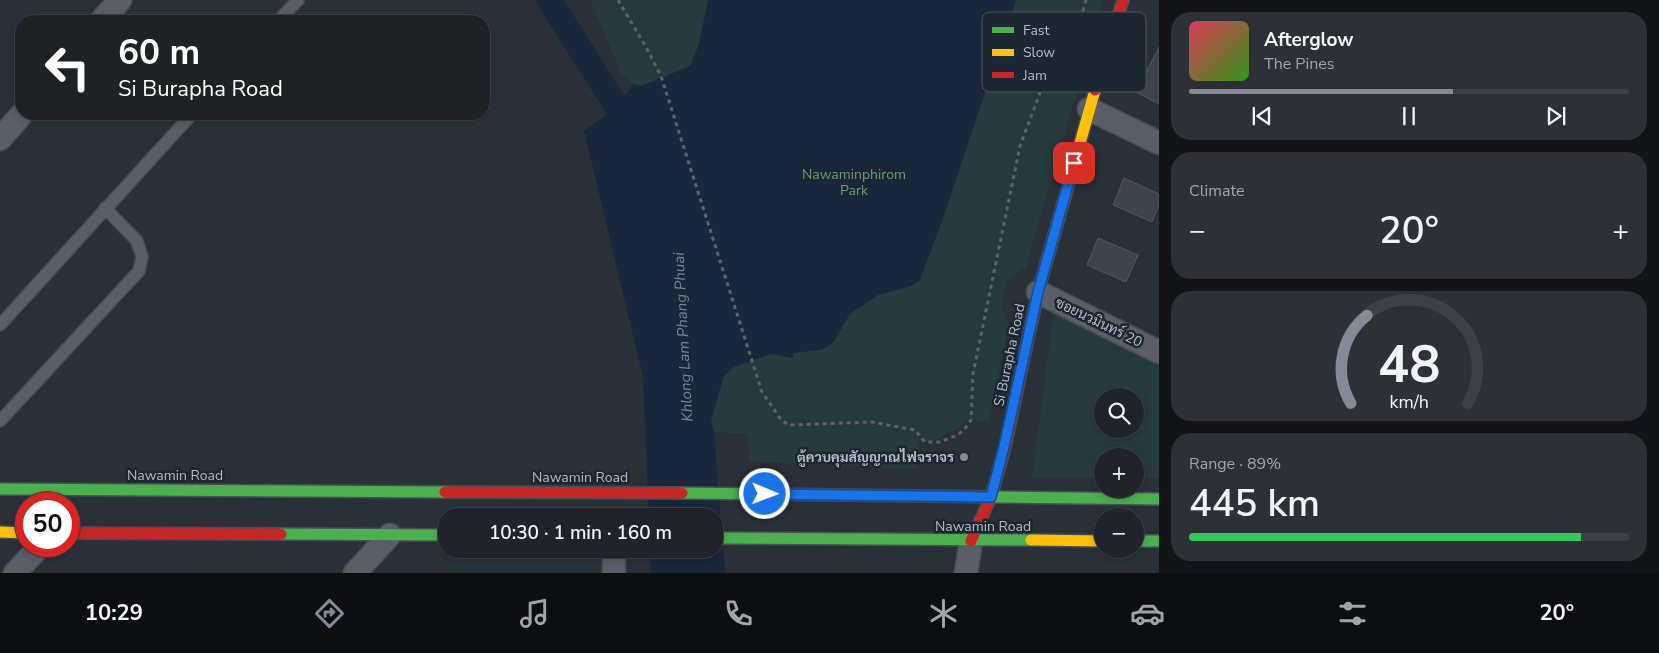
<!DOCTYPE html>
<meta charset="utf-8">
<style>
body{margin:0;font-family:"Nunito Sans",Sarabun,sans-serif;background:#2d3036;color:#f1f3f6;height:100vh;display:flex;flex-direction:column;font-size:19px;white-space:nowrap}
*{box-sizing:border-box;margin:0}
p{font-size:16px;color:#a2a4a8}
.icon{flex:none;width:28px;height:28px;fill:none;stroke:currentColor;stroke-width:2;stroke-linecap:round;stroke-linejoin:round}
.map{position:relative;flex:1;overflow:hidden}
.details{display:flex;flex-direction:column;gap:12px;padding:12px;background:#121417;width:500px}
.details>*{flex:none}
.guide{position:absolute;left:15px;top:15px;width:475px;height:105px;border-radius:20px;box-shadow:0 2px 8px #0003,0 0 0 1px #3d4147;background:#202124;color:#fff;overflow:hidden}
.fabs{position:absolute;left:1094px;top:388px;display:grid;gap:10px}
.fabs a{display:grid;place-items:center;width:50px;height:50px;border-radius:50%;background:#20242a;box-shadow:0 2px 8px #0003,0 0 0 1px #3d4147;font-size:25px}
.speed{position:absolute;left:15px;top:492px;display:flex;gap:10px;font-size:25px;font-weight:700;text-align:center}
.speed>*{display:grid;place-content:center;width:65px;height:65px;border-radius:50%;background:#20242a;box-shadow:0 2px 8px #0003,0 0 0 1px #3d4147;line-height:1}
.speed .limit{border:8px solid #d22;background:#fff;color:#111}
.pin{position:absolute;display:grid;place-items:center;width:42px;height:42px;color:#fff;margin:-21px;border-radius:10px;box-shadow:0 2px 8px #0006}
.me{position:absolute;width:55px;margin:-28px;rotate:91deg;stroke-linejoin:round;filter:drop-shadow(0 0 4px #0008)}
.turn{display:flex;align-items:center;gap:18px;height:105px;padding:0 20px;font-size:22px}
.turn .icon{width:65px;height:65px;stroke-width:2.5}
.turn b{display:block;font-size:35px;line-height:42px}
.big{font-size:38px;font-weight:600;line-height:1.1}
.details .tile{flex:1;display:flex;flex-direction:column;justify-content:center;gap:8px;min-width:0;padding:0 18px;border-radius:20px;background:#2d3036}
.details .dial{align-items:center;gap:0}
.dial svg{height:130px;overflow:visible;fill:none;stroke:#3d4147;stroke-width:7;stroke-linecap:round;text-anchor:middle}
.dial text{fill:#f1f3f6;stroke:none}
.song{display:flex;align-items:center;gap:15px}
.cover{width:60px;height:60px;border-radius:8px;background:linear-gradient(135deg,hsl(350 70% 55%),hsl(110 70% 35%))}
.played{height:5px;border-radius:2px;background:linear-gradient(90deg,#848b96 60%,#3d4147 60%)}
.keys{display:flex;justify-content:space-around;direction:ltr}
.heat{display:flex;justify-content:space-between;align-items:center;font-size:28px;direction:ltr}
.charge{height:8px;border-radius:4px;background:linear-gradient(90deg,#34c759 89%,#3d4147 0)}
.trip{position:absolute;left:438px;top:508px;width:285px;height:50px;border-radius:20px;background:#20242a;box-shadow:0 2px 8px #0003,0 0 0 1px #3d4147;font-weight:600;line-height:50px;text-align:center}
.tab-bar{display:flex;height:80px;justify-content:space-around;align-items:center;background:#0d0e11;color:#a2a4a8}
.tab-bar .icon{width:35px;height:35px}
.tab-bar .active{color:#848b96}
.tab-bar b{font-size:22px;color:#f1f3f6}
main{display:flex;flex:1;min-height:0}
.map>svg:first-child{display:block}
</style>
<main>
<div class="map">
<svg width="1159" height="573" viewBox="0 0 1159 573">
<rect width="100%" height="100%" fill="#2a3038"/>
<g fill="#273a3e" fill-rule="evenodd">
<polygon points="590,0 1103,0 1026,267 1007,281 1001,306 1009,325 989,422 969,420 961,426 932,442 919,442 917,469 749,462 748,434 714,432 711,420 724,376 633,84 621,73"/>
<path d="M1054,308L1159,360V478H1135V456H1102V478H1032ZM1102,396H1135V429H1102Z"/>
</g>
<polygon fill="#19273c" points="708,0 1016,0 946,210 920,280 911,286 878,295 850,314 833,343 821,350 793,353 793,358 771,354 734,367 724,376 711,420 714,432 725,573 651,573 650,549 714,549 714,516 649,516 643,377 584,131 617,107 633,84 641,86 690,66 699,44"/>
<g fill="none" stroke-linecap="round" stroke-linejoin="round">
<polyline stroke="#19273c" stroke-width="25" points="549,0 617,107 631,138"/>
</g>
<g fill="#3f444c" stroke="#52575f">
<polygon points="1159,47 1159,104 1136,92"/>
<polygon points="1124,178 1159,194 1159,205 1152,222 1113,205"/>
<polygon points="1098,238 1138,255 1126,282 1087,265"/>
</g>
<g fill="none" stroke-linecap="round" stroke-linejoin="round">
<g stroke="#484c55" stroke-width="14">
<g id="lane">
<polyline points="278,21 298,0"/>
<polyline points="0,325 192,114"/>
<polyline points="0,421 139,271 142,257 137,241 105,208"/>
</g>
</g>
<g stroke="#484c55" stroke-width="25">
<g id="street">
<polyline points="101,21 120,0"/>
<polyline points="1089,109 1159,143"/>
<polyline points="0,139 22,114"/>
<polyline points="1038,292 1159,352"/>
<polyline points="614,549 614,573"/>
<polyline points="15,573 40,546"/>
<polyline points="355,573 390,535"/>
<polyline points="966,573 971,541"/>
</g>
</g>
<g stroke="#484c55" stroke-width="14">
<g id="fast">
<polyline points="0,489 445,492"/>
<polyline points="682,493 1159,499"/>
<polyline points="281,534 446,535"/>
<polyline points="714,538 1031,540"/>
<polyline points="1135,541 1159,541"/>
</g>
</g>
<g stroke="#484c55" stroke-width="14">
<g id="slow">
<polyline points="1031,325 1038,292 1095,90"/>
<polyline points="0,532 26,533"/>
<polyline points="1031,540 1102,541"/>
</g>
</g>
<g stroke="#484c55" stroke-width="14">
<g id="jam">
<polyline points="1095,90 1123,0"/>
<polyline points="445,492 682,493"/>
<polyline points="69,533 281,534"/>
<polyline points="971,541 991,497 1005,447 1031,325"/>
</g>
</g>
<polyline stroke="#5c6268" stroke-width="3" stroke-dasharray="4 4" stroke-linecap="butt" points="618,0 646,47 661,76 762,392 782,421 790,425 872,422 915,430 925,442 940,442 957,435 964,430 971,420 973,374 1020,146 1044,82 1072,44 1078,29 1086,0"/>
<use href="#lane" stroke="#5a5e66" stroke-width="11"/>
<use href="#street" stroke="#5a5e66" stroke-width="22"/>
<use href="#fast" stroke="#4caf50" stroke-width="11"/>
<use href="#slow" stroke="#ffc107" stroke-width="11"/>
<use href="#jam" stroke="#c62828" stroke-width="11"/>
</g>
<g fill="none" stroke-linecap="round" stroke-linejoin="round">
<g stroke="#114b97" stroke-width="12">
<polyline id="route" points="765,494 991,497 1004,447 1038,292 1074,163"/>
</g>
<use href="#route" stroke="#1a73e8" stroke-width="9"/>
</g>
<circle fill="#848b96" stroke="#1d2633" stroke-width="2" cx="964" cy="457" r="5"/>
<g text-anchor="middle" stroke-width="5" stroke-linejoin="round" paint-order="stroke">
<g font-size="14" fill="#6b9a76" stroke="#1d2633">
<text x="854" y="179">Nawaminphirom<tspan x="854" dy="16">Park</tspan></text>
</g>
<g font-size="14" fill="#b4bcc9" stroke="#1d2633">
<text transform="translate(1099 322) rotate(26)" y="5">ซอยนวมินทร์ 20</text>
<text transform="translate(1009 355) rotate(-78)" y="5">Si Burapha Road</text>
<text x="175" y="480">Nawamin Road</text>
<text x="580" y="482">Nawamin Road</text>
<text x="983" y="531">Nawamin Road</text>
</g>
<g font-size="14" font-weight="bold" fill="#b4bcc9" stroke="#1d2633" text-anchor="end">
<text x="954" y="462">ตู้ควบคุมสัญญาณไฟจราจร</text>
</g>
<g font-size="15" font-style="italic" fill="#6d86a8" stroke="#1d2633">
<text transform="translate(683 337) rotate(-93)" y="5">Khlong Lam Phang Phuai</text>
</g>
</g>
<rect x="982" y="12" width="164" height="80" rx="8" fill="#1d2633" stroke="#4a5360" stroke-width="1"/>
<rect x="992" y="27" width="22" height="6" fill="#4caf50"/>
<rect x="992" y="49" width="22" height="7" fill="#ffc107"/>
<rect x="992" y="72" width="22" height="6" fill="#c62828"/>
<g font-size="14" fill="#b4bcc9">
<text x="1023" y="35">Fast</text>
<text x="1023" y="57">Slow</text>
<text x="1023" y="80">Jam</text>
</g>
</svg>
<div class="fabs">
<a><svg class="icon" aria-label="search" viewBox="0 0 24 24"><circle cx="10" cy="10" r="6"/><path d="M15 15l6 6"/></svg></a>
<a>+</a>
<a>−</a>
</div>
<div class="speed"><div class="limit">50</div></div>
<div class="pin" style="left:1074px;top:163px;background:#d93025"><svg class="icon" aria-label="arrive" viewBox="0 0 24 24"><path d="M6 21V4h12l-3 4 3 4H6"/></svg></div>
<svg class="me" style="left:765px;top:494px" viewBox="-20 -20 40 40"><circle r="17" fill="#1a73e8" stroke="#fff" stroke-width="3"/><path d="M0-11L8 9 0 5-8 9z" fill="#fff"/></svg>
<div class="trip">10:30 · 1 min · 160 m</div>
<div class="guide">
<div class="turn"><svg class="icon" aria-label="left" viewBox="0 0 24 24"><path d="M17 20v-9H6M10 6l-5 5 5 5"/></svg><div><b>60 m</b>Si Burapha Road</div></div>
</div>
</div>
<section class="details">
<div class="tile">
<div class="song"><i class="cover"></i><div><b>Afterglow</b><p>The Pines</p></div></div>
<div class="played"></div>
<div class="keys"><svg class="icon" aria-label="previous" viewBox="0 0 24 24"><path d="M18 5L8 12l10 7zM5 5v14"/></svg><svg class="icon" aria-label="pause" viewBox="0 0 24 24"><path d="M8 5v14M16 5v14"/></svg><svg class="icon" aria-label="next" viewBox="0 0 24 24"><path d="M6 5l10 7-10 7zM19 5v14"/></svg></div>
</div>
<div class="tile"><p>Climate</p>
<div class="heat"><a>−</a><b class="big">20°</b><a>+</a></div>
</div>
<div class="tile dial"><svg viewBox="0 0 100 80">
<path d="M14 69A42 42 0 1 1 86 69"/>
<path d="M14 69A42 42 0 0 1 24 15" stroke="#848b96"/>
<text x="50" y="56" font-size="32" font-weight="700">48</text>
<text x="50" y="72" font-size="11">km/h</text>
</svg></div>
<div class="tile"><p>Range · 89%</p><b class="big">445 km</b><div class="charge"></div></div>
</section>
</main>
<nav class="tab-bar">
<b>10:29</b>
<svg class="icon active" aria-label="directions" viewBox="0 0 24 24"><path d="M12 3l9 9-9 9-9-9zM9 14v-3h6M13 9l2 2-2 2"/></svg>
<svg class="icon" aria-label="music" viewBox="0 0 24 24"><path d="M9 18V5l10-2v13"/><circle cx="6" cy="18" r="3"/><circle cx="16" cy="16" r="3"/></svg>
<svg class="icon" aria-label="phone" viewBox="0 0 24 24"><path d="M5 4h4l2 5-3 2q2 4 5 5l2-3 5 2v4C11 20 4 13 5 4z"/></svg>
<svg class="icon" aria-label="climate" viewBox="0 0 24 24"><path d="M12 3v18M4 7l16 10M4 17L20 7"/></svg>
<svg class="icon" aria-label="car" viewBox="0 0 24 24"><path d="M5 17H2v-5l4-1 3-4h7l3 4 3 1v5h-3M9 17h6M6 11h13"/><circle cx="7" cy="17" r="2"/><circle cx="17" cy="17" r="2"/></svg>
<svg class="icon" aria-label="filters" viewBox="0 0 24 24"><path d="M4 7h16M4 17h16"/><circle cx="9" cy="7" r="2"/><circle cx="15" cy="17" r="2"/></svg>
<b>20°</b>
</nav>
